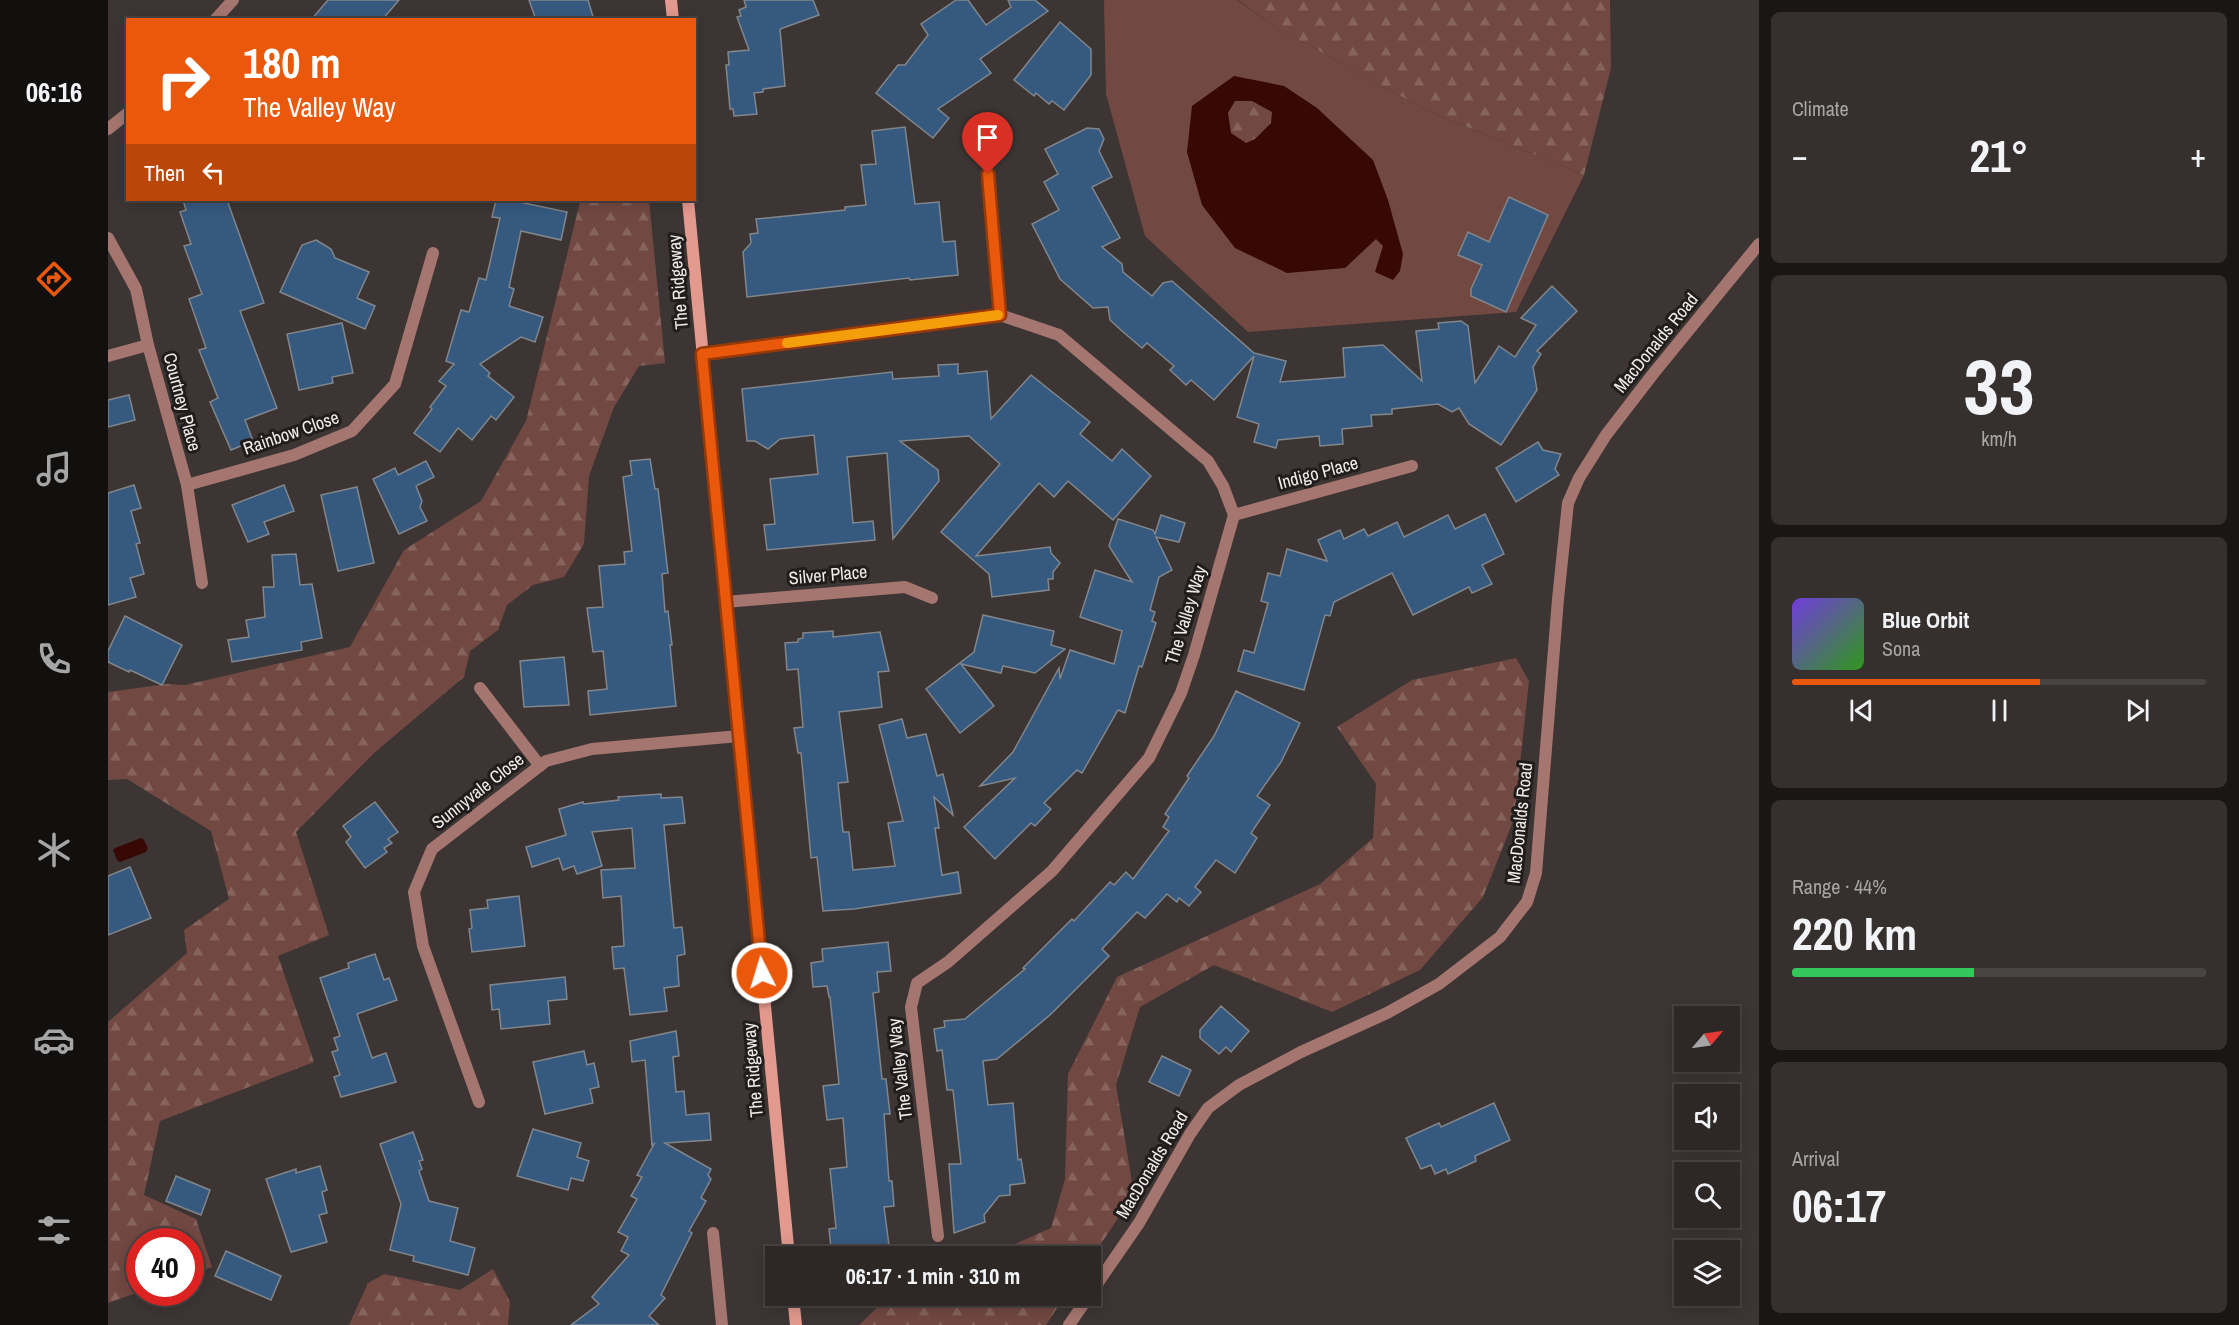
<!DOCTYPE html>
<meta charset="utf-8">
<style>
body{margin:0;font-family:"Archivo Narrow",sans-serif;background:#35302e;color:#f1f3f6;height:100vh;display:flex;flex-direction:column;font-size:22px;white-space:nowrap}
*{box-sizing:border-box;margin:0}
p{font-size:20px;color:#a7a6a7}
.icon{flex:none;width:33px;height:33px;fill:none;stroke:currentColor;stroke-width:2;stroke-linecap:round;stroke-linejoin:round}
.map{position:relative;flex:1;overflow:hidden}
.details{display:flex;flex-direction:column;gap:12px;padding:12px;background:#191615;width:480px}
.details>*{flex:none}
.banner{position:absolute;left:18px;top:18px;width:570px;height:183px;border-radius:0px;box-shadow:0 3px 15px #0003,0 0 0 2px #484443;background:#ea580c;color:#fff;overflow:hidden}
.needle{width:39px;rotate:61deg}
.fabs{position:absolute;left:1566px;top:1006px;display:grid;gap:12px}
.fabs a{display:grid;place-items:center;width:66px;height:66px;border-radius:0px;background:#2d2826;box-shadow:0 3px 15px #0003,0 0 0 2px #484443;font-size:30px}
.speed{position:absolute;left:18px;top:1228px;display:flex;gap:12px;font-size:30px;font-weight:700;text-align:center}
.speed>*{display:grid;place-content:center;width:78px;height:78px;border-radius:50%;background:#2d2826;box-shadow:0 3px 15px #0003,0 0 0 2px #484443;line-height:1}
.speed .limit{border:9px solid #d22;background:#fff;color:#111}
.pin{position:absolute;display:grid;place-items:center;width:51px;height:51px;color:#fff;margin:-62px -26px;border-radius:50% 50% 50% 0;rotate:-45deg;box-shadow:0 0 6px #0007}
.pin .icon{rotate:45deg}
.me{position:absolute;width:66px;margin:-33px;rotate:355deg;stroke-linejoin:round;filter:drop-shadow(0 0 4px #0008)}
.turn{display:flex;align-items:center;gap:21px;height:126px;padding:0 18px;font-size:27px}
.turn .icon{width:78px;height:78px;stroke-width:2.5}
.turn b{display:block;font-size:42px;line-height:51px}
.then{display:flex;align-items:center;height:57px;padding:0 18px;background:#0003;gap:12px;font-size:22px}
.big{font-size:45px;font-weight:700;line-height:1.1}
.details .tile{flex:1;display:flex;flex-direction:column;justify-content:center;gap:9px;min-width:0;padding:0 21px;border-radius:9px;background:#35302e}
.details .dial{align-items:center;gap:0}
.dial b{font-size:78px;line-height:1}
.song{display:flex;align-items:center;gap:18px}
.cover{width:72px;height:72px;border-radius:9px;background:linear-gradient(135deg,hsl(260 70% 55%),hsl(110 70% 35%))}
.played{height:6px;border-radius:3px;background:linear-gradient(90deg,#ea580c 60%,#484443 60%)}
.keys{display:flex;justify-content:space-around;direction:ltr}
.heat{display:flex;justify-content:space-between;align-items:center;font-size:33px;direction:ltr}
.charge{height:9px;border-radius:4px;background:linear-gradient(90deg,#34c759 44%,#484443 0)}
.trip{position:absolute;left:657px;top:1246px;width:336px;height:60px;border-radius:0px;background:#2d2826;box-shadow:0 3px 15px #0003,0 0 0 2px #484443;font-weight:700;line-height:60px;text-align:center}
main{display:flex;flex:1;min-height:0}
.menu{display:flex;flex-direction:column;width:108px;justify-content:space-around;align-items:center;background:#12100f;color:#a7a6a7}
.menu .icon{width:42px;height:42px}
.menu .selected{color:#ea580c}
.menu b{font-size:27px;color:#f1f3f6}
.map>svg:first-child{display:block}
</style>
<main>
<nav class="menu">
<b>06:16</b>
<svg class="icon selected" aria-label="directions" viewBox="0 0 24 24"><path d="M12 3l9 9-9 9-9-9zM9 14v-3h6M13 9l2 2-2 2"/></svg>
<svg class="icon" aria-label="music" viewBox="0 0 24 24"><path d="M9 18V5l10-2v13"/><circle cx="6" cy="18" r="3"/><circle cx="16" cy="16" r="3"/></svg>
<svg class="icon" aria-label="phone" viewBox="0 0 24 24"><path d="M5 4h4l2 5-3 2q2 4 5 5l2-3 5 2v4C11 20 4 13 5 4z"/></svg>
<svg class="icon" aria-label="climate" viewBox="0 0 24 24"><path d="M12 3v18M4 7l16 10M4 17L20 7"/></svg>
<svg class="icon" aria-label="car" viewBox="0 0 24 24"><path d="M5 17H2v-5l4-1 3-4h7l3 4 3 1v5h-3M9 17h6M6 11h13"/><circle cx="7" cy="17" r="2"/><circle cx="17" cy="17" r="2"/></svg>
<svg class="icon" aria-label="filters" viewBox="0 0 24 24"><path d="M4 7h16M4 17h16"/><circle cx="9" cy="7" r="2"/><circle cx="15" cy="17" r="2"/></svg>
</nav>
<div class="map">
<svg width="1651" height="1325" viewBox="0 0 1651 1325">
<defs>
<pattern id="forest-firs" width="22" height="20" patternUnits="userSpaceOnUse" patternTransform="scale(1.5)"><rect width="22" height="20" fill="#724842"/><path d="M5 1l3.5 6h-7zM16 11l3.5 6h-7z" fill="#87635d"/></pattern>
</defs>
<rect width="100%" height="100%" fill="#3c3533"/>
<polygon fill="#724842" points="996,0 1129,0 1169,28 1318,110 1476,175 1408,312 1140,332 1037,236 998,94"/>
<g fill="url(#forest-firs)">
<polygon points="1130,0 1502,0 1503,68 1476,175 1318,110 1169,28"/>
<polygon points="1127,101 1144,101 1164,112 1163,123 1147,139 1137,143 1123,133 1120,113"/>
<polygon points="475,200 541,200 557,363 531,366 506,407 481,476 476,544 456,577 425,585 399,605 390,630 362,651 356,677 266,753 188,832 221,935 170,956 206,1062 52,1121 36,1195 88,1219 104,1267 83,1274 82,1242 32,1242 31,1292 0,1303 0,1022 79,953 76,930 121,899 103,831 19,779 0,780 0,692 59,684 77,685 242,647 296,550 373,501 418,421 472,202"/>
<polygon points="1408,658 1421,681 1406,819 1375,897 1312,970 1224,1012 1106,965 1032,1007 1008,1085 1026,1194 983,1259 982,1257 878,1257 943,1228 957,1179 960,1074 1009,977 1212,884 1265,838 1268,784 1229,727 1304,680"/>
<polygon points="385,1269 402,1302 400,1325 241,1325 260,1283 276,1274 352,1290"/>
<polygon points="781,1296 957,1296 938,1325 751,1325"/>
</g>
<g fill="#370805" fill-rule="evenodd">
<path d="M1126,76L1176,86L1209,108L1265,160L1280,200L1295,254L1292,271L1285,280L1267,272L1275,246L1268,239L1237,268L1179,273L1127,248L1094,205L1079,152L1084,106ZM1127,101H1144L1164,112L1163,123L1147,139L1138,143L1123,133L1120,113Z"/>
<polygon points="33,838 36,840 40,848 38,852 12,862 9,860 5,850 7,848"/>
</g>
<g fill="#365a7f" stroke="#81868c" stroke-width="1.5">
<polygon points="220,0 291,0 274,20 203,20"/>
<polygon points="421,0 480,0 486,20 428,20"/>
<polygon points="636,0 705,0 711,15 672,29 677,86 655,89 655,92 646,93 649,114 626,116 625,109 622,109 618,65 621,65 620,52 641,50 629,17 633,16 631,10 638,7"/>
<polygon points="848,0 860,0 878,25 903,7 900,0 927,0 940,11 872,59 883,73 830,109 841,118 825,138 768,93 790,65 797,65 820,35 813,24"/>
<polygon points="952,22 983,49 983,75 956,110 944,101 941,104 928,93 926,96 906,80"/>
<polygon points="797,127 807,204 831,202 835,242 847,241 850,275 802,280 801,278 639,297 635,252 643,243 642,234 650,233 648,219 737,210 737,207 758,205 753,165 768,164 764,131"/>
<polygon points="979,128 991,129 996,139 991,151 1004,177 984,187 1012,238 994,247 1014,264 1015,272 1044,296 1055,283 1064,281 1146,353 1178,361 1172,382 1237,377 1235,348 1275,345 1314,381 1308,331 1331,329 1330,323 1353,321 1360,326 1367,383 1391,346 1407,357 1428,325 1413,318 1444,286 1469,311 1429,351 1433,354 1425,367 1429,390 1393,445 1361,424 1351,408 1344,412 1330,404 1284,409 1284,414 1263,415 1264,426 1234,429 1235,444 1212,446 1211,436 1170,440 1168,448 1146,442 1151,424 1129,417 1146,356 1106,400 1083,380 1078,385 1062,370 1066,366 1039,343 1034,348 1014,331 1002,320 1000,307 985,308 952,279 924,224 951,210 936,182 950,174 937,149"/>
<polygon points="1401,197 1440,215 1398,312 1363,296 1363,289 1374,265 1350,255 1360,232 1381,242"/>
<polygon points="75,200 119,200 156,303 132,311 169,408 137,420 145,441 123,450 102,402 110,398 91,350 98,348 81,299 94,294 76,246 83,244 72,212 78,210"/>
<polygon points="388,200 402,200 459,212 453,240 413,231 401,287 406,289 401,306 435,317 427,342 413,337 372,364 382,373 380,376 406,397 388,420 383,416 364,440 350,428 332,452 306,433 324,409 322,407 338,386 331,381 346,364 338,361 353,310 361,312 371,278 378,280 392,218 384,217"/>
<polygon points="208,240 223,249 227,258 261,272 249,298 267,306 257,329 172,292 194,245"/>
<polygon points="234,323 245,373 224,377 225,383 191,390 179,334"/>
<polygon points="850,364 850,374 879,371 883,419 923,375 982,422 972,434 1004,461 1014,449 1043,476 1005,520 960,481 946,497 931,483 868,556 942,547 943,553 952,563 945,572 945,579 940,579 941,590 884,597 881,574 833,532 892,464 861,436 792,441 830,470 831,481 785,539 779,453 739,457 745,523 765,521 767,540 659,550 656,525 667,524 662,479 710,474 706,435 672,439 660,449 647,441 639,441 634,389 784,372 785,379 831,376 830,365"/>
<polygon points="21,395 27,420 0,427 0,400"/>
<polygon points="1430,442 1435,450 1453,454 1447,469 1451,475 1408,502 1388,468"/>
<polygon points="542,459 547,489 550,489 557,548 560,573 554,574 557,612 560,611 564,645 562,645 568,706 482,715 480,691 499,689 495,651 485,652 479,608 495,607 491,566 517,564 516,552 524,551 515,477 524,475 522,461"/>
<polygon points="318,461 326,477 308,486 314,501 312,507 319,521 291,534 265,479 287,468 290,475"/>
<polygon points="26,485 33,508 23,511 32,543 28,544 36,574 22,578 28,597 0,605 0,493"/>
<polygon points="176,485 186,511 156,522 161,534 140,542 124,505"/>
<polygon points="249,487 266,563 230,571 213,495"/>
<polygon points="1377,514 1396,554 1374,565 1384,584 1364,593 1361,587 1305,615 1284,573 1226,602 1222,616 1217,615 1196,690 1130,671 1136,650 1146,653 1160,603 1153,601 1160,573 1172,576 1179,549 1219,561 1210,540 1232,530 1236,539 1256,529 1260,536 1289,522 1296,537 1340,515 1347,529"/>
<polygon points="1053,515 1077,523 1071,542 1048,537 1064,570 1051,577 1042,610 1047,612 1044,621 1048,623 1034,667 1031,666 1017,713 1010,710 974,773 969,770 936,803 943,809 927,826 923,823 887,859 856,827 907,778 872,786 905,752 951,668 952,679 962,650 1006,664 1014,631 972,617 987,570 1024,582 1001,546 1010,519 1045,530 1047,534"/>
<polygon points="188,554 192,585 204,584 214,638 193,642 194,650 124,662 120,640 141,637 138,620 157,617 155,587 166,587 164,555"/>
<polygon points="875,615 946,631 943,645 957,649 927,673 895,666 893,673 853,664 886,706 852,733 818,689 866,652"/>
<polygon points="17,616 74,645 54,685 22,670 21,672 0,662 0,651"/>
<polygon points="725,631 725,637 772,632 781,671 770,672 774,707 731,712 740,782 730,783 735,832 741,832 745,870 787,866 780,823 795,821 771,725 794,719 799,738 818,734 829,776 835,774 845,815 826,797 831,828 827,828 834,875 850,872 853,893 746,909 715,911 709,857 703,858 693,753 690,753 686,728 695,727 690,669 679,670 677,643 690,642 690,639 695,638 695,633"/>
<polygon points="456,657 461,705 416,707 412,661"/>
<polygon points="1128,691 1192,723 1173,762 1149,796 1162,805 1143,833 1149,838 1127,873 1108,860 1087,887 1093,892 1081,906 1071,898 1069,902 1059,894 1037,918 1029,912 994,949 1001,956 942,1015 889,1059 875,1061 880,1105 905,1103 910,1160 913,1159 917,1183 902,1185 902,1195 891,1196 876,1215 877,1222 846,1233 841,1164 853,1164 845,1090 839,1090 834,1050 829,1051 826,1029 837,1027 836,1021 857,1019 917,969 915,968 964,919 966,921 1002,882 1006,885 1018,872 1025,879 1061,831 1055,827 1061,817 1057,814 1081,778 1079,776 1106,736"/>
<polygon points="553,794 553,798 574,797 577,823 556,825 566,928 574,927 577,954 569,956 571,986 556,988 559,1011 522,1015 516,968 506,969 504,947 516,946 513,896 495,898 493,870 527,868 524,828 484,832 494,866 469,874 466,866 455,870 451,858 424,867 418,847 458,835 451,809 475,802 476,804 511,800 510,797"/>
<polygon points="267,802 290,832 280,839 284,843 276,848 279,852 257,868 238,842 243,837 235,826"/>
<polygon points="22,867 43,918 0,935 0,876"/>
<polygon points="411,896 417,946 364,952 361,929 364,928 362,910 380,908 379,900"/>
<polygon points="780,942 783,971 769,972 771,992 765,993 774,1079 778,1079 782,1114 776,1114 781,1181 784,1181 786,1206 776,1207 782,1253 773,1254 773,1257 724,1257 721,1229 728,1228 722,1169 739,1167 735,1118 719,1120 715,1086 731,1084 722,997 721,997 719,986 705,987 703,963 715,961 714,949"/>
<polygon points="267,954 276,980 281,978 289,1000 249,1014 264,1058 278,1053 288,1082 233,1097 226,1077 232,1075 224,1052 230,1050 226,1038 232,1036 212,978 241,968 240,963"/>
<polygon points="457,977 459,999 440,1001 442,1024 393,1029 391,1009 384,1010 382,985"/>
<polygon points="1113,1006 1141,1031 1123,1052 1118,1047 1111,1054 1092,1038 1092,1030"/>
<polygon points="568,1031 571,1056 565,1057 568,1092 576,1091 578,1115 601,1113 603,1140 557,1143 603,1169 600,1175 603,1179 593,1198 598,1201 581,1231 584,1233 553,1295 557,1298 541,1316 551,1325 463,1325 491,1304 484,1297 521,1255 513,1251 520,1237 510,1232 529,1199 523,1196 534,1177 529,1175 546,1144 544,1145 537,1060 524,1062 522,1041"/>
<polygon points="476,1051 479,1065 486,1063 491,1087 482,1089 485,1103 437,1114 425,1062"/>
<polygon points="1054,1056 1083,1070 1071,1096 1041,1082"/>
<polygon points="1386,1103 1402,1140 1367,1156 1368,1161 1340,1174 1338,1169 1327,1174 1323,1165 1313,1169 1298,1138 1331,1123 1333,1127"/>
<polygon points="425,1129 473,1143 469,1157 481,1161 475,1181 463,1178 460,1190 409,1176"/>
<polygon points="305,1132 315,1160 311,1161 314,1169 311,1171 321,1201 350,1208 342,1241 367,1248 360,1275 305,1261 306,1256 282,1250 293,1204 272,1144"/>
<polygon points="212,1166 219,1190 214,1192 219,1213 211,1215 219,1242 183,1252 158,1179 188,1169 188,1173"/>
<polygon points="68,1176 102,1190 93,1215 58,1201"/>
<polygon points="118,1251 173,1276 163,1300 107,1276"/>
</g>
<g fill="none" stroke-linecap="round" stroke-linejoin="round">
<polyline stroke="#a5766f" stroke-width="12" points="372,688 432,766"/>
<g stroke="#a5766f" stroke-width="12">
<polyline points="107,20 125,0"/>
<polyline points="0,129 20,113"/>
<polyline points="880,174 892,315"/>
<polyline points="0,238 28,289 40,345 79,485 94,583"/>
<polyline points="594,354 892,315 951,335 1100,461 1115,486 1126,515 1086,655 1073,693 1041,758 944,871 840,962 809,983 803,1007 830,1236"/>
<polyline points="0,356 40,345"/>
<polyline points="79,485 186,455 244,431 287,384 325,253"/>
<polyline points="1126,515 1304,466"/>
<polyline points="617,602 797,587 824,598"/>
<polyline points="371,1102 315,946 306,892 324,849 438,761 484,749 631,736"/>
<polyline points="605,1233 614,1325"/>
<polyline points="982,1294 1031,1223 1082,1134 1100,1108 1131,1085 1193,1052 1279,1013 1331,984 1392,937 1419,902 1428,873 1450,599 1460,503 1471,478 1498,435 1545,374 1651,244"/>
<polyline points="961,1325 981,1296"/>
</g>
<g stroke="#e3998e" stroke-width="12">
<polyline points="563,0 565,20"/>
<polyline points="580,200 681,1257"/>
<polyline points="685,1296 688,1325"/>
</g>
</g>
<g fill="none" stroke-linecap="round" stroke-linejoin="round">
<g stroke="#983908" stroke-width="15">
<polyline id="route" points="654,973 594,354 892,315 880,174"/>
</g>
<use href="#route" stroke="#ea580c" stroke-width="10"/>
<polyline stroke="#f59e0b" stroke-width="10" points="679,343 890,315"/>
</g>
<g text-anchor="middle" stroke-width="6" stroke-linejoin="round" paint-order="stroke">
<g font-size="18" fill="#f1eceb" stroke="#201d1c">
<text transform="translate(570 282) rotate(-95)" y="6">The Ridgeway</text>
<text transform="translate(1548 343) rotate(-51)" y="6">MacDonalds Road</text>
<text transform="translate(74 402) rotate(75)" y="6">Courtney Place</text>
<text transform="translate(183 433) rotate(-19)" y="6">Rainbow Close</text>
<text transform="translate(1210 473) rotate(-15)" y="6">Indigo Place</text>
<text transform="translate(720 575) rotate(-5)" y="6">Silver Place</text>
<text transform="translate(1078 615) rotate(-73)" y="6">The Valley Way</text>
<text transform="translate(370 791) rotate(-38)" y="6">Sunnyvale Close</text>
<text transform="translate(1412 823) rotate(-84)" y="6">MacDonalds Road</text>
<text transform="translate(792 1069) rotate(-97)" y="6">The Valley Way</text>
<text transform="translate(645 1070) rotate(-95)" y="6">The Ridgeway</text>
<text transform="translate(1044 1165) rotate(-59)" y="6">MacDonalds Road</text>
</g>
</g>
</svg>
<div class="fabs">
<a><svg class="needle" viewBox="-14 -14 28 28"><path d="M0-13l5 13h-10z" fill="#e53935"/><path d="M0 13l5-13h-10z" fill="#a7a6a7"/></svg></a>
<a><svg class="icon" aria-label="sound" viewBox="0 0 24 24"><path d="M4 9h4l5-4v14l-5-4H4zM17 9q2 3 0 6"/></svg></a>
<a><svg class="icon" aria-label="search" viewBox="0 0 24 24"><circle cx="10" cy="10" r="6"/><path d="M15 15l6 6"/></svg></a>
<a><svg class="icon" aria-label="layers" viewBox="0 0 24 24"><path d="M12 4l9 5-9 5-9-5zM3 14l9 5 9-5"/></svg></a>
</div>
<div class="speed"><div class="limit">40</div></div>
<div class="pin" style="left:880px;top:174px;background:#d93025"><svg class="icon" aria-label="arrive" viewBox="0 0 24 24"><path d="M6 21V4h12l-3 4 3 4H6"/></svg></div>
<svg class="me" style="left:654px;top:973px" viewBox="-20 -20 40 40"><circle r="17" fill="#ea580c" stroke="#fff" stroke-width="3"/><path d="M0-11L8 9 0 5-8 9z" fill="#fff"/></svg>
<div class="trip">06:17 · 1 min · 310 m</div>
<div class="banner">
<div class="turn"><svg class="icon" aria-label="right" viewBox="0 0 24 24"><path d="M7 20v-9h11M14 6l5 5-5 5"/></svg><div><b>180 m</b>The Valley Way</div></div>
<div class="then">Then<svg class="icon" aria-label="left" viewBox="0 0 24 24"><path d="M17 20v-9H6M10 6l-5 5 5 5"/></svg></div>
</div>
</div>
<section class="details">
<div class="tile"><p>Climate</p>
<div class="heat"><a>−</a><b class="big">21°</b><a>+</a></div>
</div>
<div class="tile dial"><b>33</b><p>km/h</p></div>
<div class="tile">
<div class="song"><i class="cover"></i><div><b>Blue Orbit</b><p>Sona</p></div></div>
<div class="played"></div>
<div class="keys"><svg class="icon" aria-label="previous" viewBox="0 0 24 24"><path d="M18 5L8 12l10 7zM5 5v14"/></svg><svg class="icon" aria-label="pause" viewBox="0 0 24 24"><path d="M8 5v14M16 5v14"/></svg><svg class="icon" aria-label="next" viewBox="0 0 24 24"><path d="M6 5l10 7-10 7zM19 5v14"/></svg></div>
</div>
<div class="tile"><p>Range · 44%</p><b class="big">220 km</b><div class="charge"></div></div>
<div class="tile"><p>Arrival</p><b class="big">06:17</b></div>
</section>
</main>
